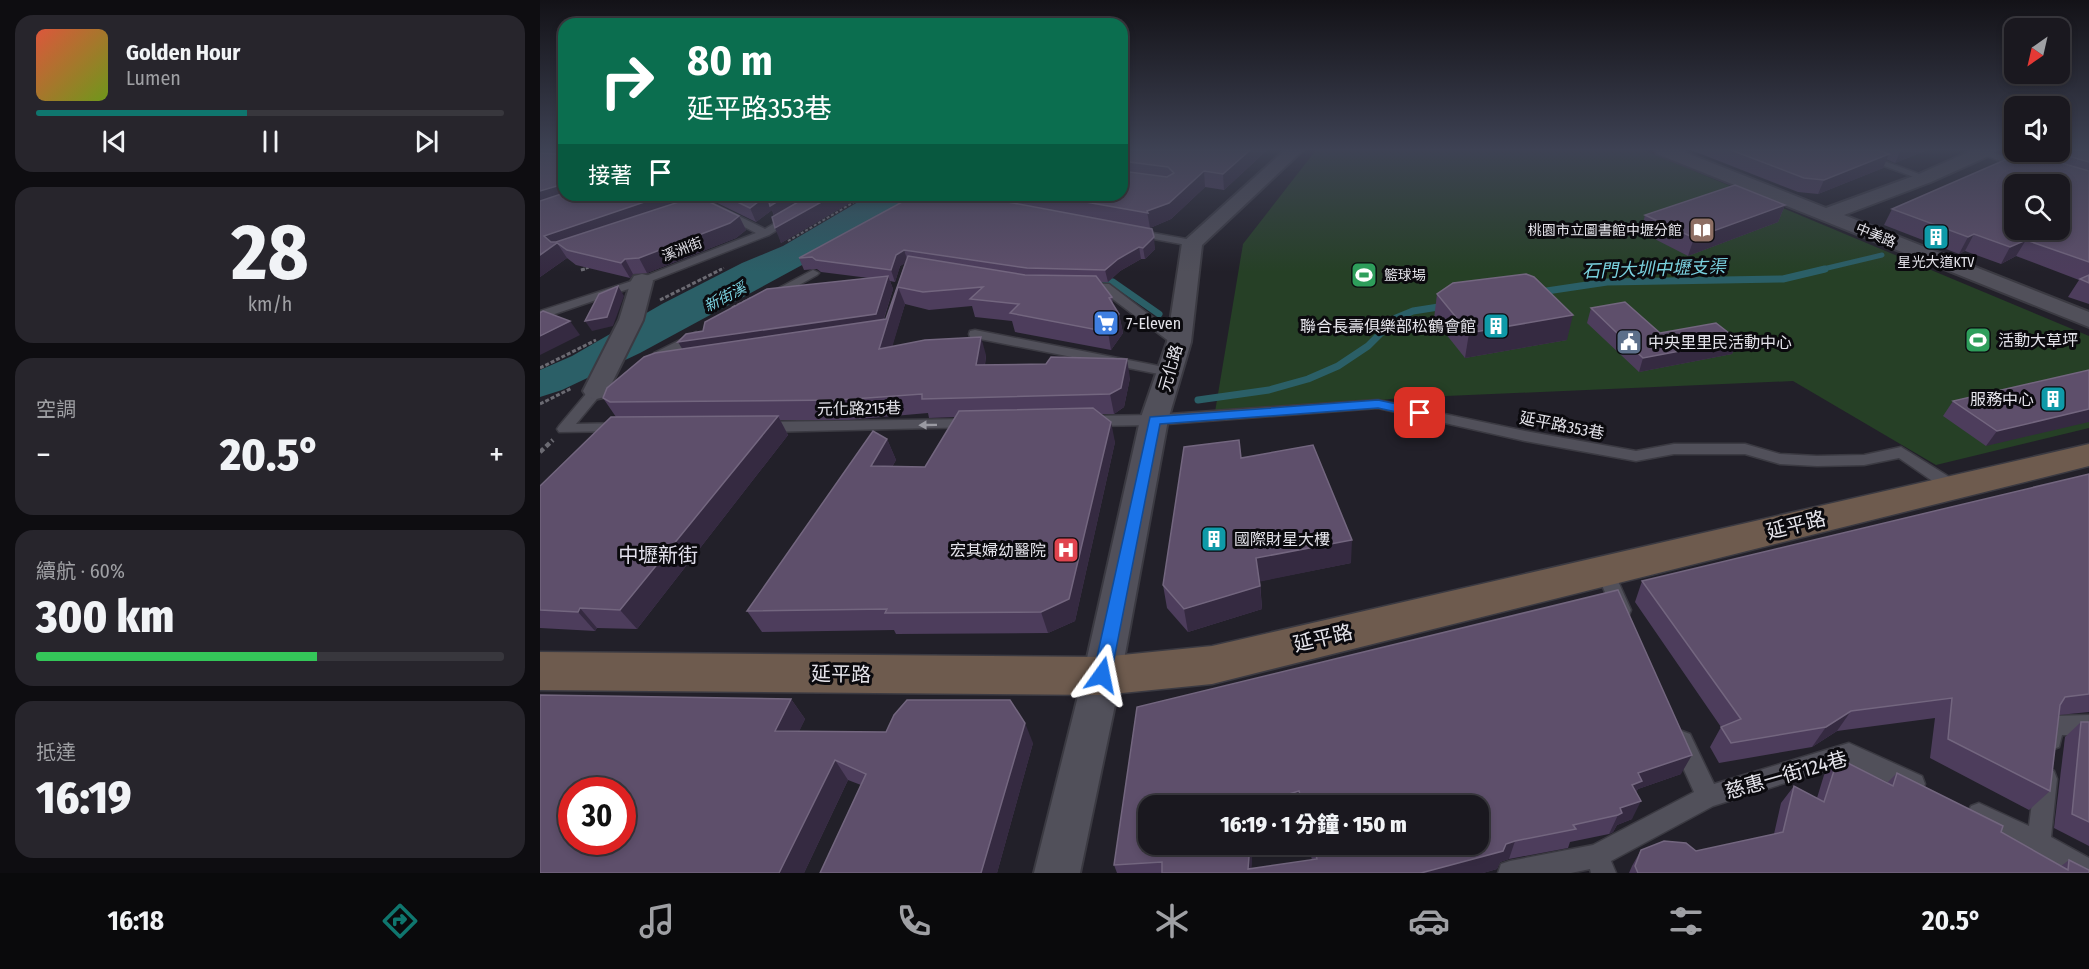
<!DOCTYPE html>
<html lang="zh-TW">
<meta charset="utf-8">
<style>
body{margin:0;font-family:"Fira Sans Condensed","Noto Sans TC",sans-serif;background:#27252c;color:#f1f3f6;height:100vh;display:flex;flex-direction:column;font-size:22px;white-space:nowrap}
*{box-sizing:border-box;margin:0}
p{font-size:20px;color:#9fa0a4}
.icon{flex:none;width:33px;height:33px;fill:none;stroke:currentColor;stroke-width:2;stroke-linecap:round;stroke-linejoin:round}
.map{position:relative;flex:1;overflow:hidden}
.side{display:flex;flex-direction:column;gap:15px;padding:15px;background:#0e0d11;width:540px}
.side>*{flex:none}
.guide{position:absolute;left:18px;top:18px;width:570px;height:183px;border-radius:18px;box-shadow:0 3px 9px #0003,0 0 0 2px #38373d;background:#0b6e4f;color:#fff;overflow:hidden}
.needle{width:39px;rotate:214deg}
.controls{position:absolute;left:1464px;top:18px;display:grid;gap:12px}
.controls a{display:grid;place-items:center;width:66px;height:66px;border-radius:12px;background:#1a181f;box-shadow:0 3px 9px #0003,0 0 0 2px #38373d;font-size:30px}
.speed{position:absolute;left:18px;top:777px;display:flex;gap:12px;font-size:30px;font-weight:700;text-align:center}
.speed>*{display:grid;place-content:center;width:78px;height:78px;border-radius:50%;background:#1a181f;box-shadow:0 3px 9px #0003,0 0 0 2px #38373d;line-height:1}
.speed .limit{border:9px solid #d22;background:#fff;color:#111}
.pin{position:absolute;display:grid;place-items:center;width:51px;height:51px;color:#fff;margin:-26px;border-radius:12px;box-shadow:0 3px 9px #0006}
.me{position:absolute;width:66px;margin:-33px;rotate:12deg;stroke-linejoin:round;filter:drop-shadow(0 0 4px #0008)}
.turn{display:flex;align-items:center;gap:21px;height:126px;padding:0 30px;font-size:27px}
.turn .icon{width:78px;height:78px;stroke-width:2.5}
.turn b{display:block;font-size:42px;line-height:51px}
.then{display:flex;align-items:center;height:57px;padding:0 30px;background:#0003;gap:12px;font-size:22px}
.big{font-size:45px;font-weight:800;line-height:1.1}
.side .card{flex:1;display:flex;flex-direction:column;justify-content:center;gap:9px;min-width:0;padding:0 21px;border-radius:18px;background:#27252c}
.side .dial{align-items:center;gap:0}
.dial b{font-size:78px;line-height:1}
.song{display:flex;align-items:center;gap:18px}
.cover{width:72px;height:72px;border-radius:9px;background:linear-gradient(135deg,hsl(10 70% 55%),hsl(80 70% 35%))}
.played{height:6px;border-radius:3px;background:linear-gradient(90deg,#0f766e 45%,#38373d 45%)}
.keys{display:flex;justify-content:space-around;direction:ltr}
.heat{display:flex;justify-content:space-between;align-items:center;font-size:33px;direction:ltr}
.charge{height:9px;border-radius:4px;background:linear-gradient(90deg,#34c759 60%,#38373d 0)}
.trip{position:absolute;left:598px;top:795px;width:351px;height:60px;border-radius:18px;background:#1a181f;box-shadow:0 3px 9px #0003,0 0 0 2px #38373d;font-weight:800;line-height:60px;text-align:center}
.menu{display:flex;height:96px;justify-content:space-around;align-items:center;background:#0a0a0c;color:#9fa0a4}
.menu .icon{width:42px;height:42px}
.menu .active{color:#0f766e}
.menu b{font-size:27px;color:#f1f3f6}
main{display:flex;flex:1;min-height:0}
.map>svg:first-child{display:block}
</style>
<main>
<section class="side">
<div class="card">
<div class="song"><i class="cover"></i><div><b>Golden Hour</b><p>Lumen</p></div></div>
<div class="played"></div>
<div class="keys"><svg class="icon" aria-label="previous" viewBox="0 0 24 24"><path d="M18 5L8 12l10 7zM5 5v14"/></svg><svg class="icon" aria-label="pause" viewBox="0 0 24 24"><path d="M8 5v14M16 5v14"/></svg><svg class="icon" aria-label="next" viewBox="0 0 24 24"><path d="M6 5l10 7-10 7zM19 5v14"/></svg></div>
</div>
<div class="card dial"><b>28</b><p>km/h</p></div>
<div class="card"><p>空調</p>
<div class="heat"><a>−</a><b class="big">20.5°</b><a>+</a></div>
</div>
<div class="card"><p>續航 · 60%</p><b class="big">300 km</b><div class="charge"></div></div>
<div class="card"><p>抵達</p><b class="big">16:19</b></div>
</section>
<div class="map">
<svg width="1549" height="873" viewBox="0 0 1549 873">
<rect width="100%" height="100%" fill="#222029"/>
<polygon fill="#264026" points="776,150 1104,150 1549,336 1549,428 1396,465 1253,381 860,398 674,418 703,244"/>
<polygon fill="#2b5f67" points="330,195 391,195 100,353 22,390 0,397 0,370 32,356 122,304 202,263 243,246"/>
<g fill="none" stroke-linecap="round" stroke-linejoin="round">
<polyline stroke="#2b5f67" stroke-width="5" points="1279,270 1342,255"/>
<g stroke="#2b5f67" stroke-width="7">
<polyline points="559,280 573,282 619,314"/>
<polyline points="1000,292 1067,282 1243,279 1285,269"/>
<polyline points="658,400 729,390 768,379 798,366 828,346 856,318 873,311 905,306"/>
</g>
<g stroke="#3b3a42" stroke-width="3">
<g id="service">
<polygon points="1301,150 1314,150 1390,178 1382,180"/>
<polygon points="1440,150 1446,150 1491,166 1486,169 1440,154"/>
<polygon points="143,195 156,195 225,229 282,195 294,195 229,235 106,283 0,319 0,311 98,279 216,233"/>
<polygon points="428,195 440,195 435,200 448,204 443,207 422,203 422,199"/>
<polygon points="596,230 652,240 657,243 652,246 592,235 592,231"/>
<polygon points="273,270 279,273 277,275 232,300 228,301 222,297"/>
<polygon points="547,283 569,284 645,342 639,346 634,345 562,291 543,290 543,284"/>
<polygon points="435,330 629,368 636,372 629,376 430,337 429,334 430,331"/>
<polygon points="156,332 162,336 161,339 124,359 119,366 109,366 107,363 114,353"/>
<polygon points="66,383 71,384 73,387 61,394 36,424 80,423 87,428 85,431 19,432 17,429 19,426 51,388"/>
<polygon points="838,400 985,431 1096,451 1134,444 1205,444 1240,454 1277,456 1324,455 1361,447 1419,483 1421,487 1419,491 1407,491 1359,458 1324,465 1277,466 1240,464 1205,454 1134,454 1096,461 985,441 838,408 614,425 551,426 544,421 551,416 614,415"/>
<polygon points="431,419 436,421 438,424 436,427 224,432 217,427 224,422"/>
<polygon points="1065,565 1071,567 1074,572 1091,610 1089,615 1082,617 1075,615 1073,610 1056,572 1059,567"/>
<polygon points="1549,715 1549,735 1522,735 1519,747 1511,750 1503,747 1500,740 1506,719 1513,716"/>
<polygon points="1142,731 1150,734 1174,784 1309,743 1382,776 1385,784 1382,792 1374,795 1308,763 1173,806 1071,861 1076,873 1051,873 1050,869 1031,873 958,873 961,864 970,861 1053,845 1154,792 1131,741 1134,734"/>
<polygon points="1506,768 1514,771 1517,779 1511,837 1549,858 1549,873 1529,873 1431,822 1427,814 1431,806 1439,803 1489,826 1495,779 1498,771"/>
</g>
</g>
<g stroke="#3b3a42" stroke-width="4">
<g id="minor">
<polygon points="745,150 763,150 662,245 651,342 628,420 581,676 540,873 494,873 543,676 600,420 627,342 642,243"/>
<polygon points="1115,150 1139,150 1286,208 1379,174 1433,150 1455,150 1453,154 1391,182 1304,215 1549,312 1549,327 1117,154"/>
<polygon points="102,274 110,276 113,281 103,320 65,397 56,399 47,397 43,391 79,320 91,281 94,276"/>
</g>
</g>
<g stroke="#3b3a42" stroke-width="3">
<polygon id="secondary" points="1549,444 1549,466 672,684 562,695 0,690 0,652 562,657 672,646"/>
</g>
<g stroke="#6b6a72" stroke-width="2" stroke-dasharray="3 2" stroke-linecap="butt">
<polyline points="385,201 394,195"/>
<polyline points="248,241 326,195"/>
<polyline points="41,270 51,267"/>
<polyline points="179,270 184,268"/>
</g>
<g stroke="#6b6a72" stroke-width="3" stroke-dasharray="4 2" stroke-linecap="butt">
<polyline points="41,270 45,269"/>
<polyline points="120,300 182,269"/>
<polyline points="192,308 212,298"/>
<polyline points="0,368 56,340"/>
<polyline points="0,404 32,388"/>
</g>
<polyline stroke="#6b6a72" stroke-width="4.5" stroke-dasharray="5 3" stroke-linecap="butt" points="0,452 13,440"/>
<use href="#service" fill="#51505a" fill-rule="evenodd"/>
<use href="#minor" fill="#51505a" fill-rule="evenodd"/>
<use href="#secondary" fill="#6e5b4e" fill-rule="evenodd"/>
</g>
<g fill="#4d3d5c" fill-rule="evenodd">
<polygon points="0,150 24,150 24,195 149,198 199,216 206,230 196,238 107,273 93,274 90,278 36,265 27,258 0,277"/>
<path d="M582,150H727L684,190L665,187L631,219L610,228L615,249L605,259H601L580,271L568,282H560L572,297L573,305L579,314L583,333L571,350L475,332L472,321L435,317L432,306L389,310L365,304L352,346L446,355L445,365L590,378L584,407L574,414H561L575,442L535,621L508,633L356,634L354,630L222,632L207,611L347,439L356,460L352,467H385L415,417L389,418L388,413L308,420H240L248,435L97,629L57,628L55,631L0,628V486L76,417L63,398L142,349L163,331L329,278L281,272L277,269L264,270L259,258L395,201H434L454,200L453,195H582ZM365,263L346,319H344L353,289L350,281L355,282L360,266Z"/>
<polygon points="1151,150 1387,150 1355,163 1346,159 1343,168 1278,194 1258,192"/>
<polygon points="1549,150 1549,304 1528,297 1539,280 1476,256 1461,264 1425,251 1419,254 1344,225 1352,209 1492,155 1494,152"/>
<polygon points="161,195 323,195 241,243 234,216 232,210 216,222"/>
<polygon points="1245,205 1238,222 1148,256 1101,232 1105,215"/>
<polygon points="897,294 1027,340 925,358 894,319"/>
<polygon points="1051,308 1120,333 1198,340 1192,354 1099,372 1047,323"/>
<polygon points="1549,370 1446,446 1403,416 1413,401"/>
<polygon points="701,458 811,563 720,581 722,609 648,632 627,608 623,585"/>
<polygon points="1549,474 1549,712 1519,715 1510,791 1489,810 1390,758 1395,718 1297,731 1272,747 1179,763 1170,747 1181,727 1095,602 1102,581"/>
<polygon points="251,699 265,719 259,731 493,743 457,873 280,873 321,785 308,780 264,873"/>
<path d="M597,707L1141,774L1098,789L1096,792L1092,819L1077,825L1073,832L1069,834L1030,842L1028,848L969,859L960,862L957,869L943,873H577L574,865ZM609,806H939V844H768L772,860L711,869L713,844H609Z"/>
<polygon points="1541,722 1549,722 1549,846 1514,828 1525,737"/>
<polygon points="1298,758 1347,783 1357,773 1521,866 1529,860 1549,873 1089,873 1092,866 1101,850 1156,851 1234,834 1241,803 1254,786 1277,798 1284,775"/>
</g>
<g fill="#352a41">
<polygon points="710,150 727,150 684,190 683,174"/>
<polygon points="1361,150 1387,150 1355,163"/>
<polygon points="1349,154 1343,168 1278,194 1284,180"/>
<polygon points="664,171 665,187 631,219 610,228 607,211"/>
<polygon points="24,184 24,195 0,208 0,191"/>
<polygon points="125,195 147,195 151,202 17,243 27,258 0,277 0,255 4,236"/>
<polygon points="227,195 278,195 236,220 232,210 216,222 210,208"/>
<polygon points="294,195 323,195 241,243 235,228"/>
<polygon points="1245,205 1238,222 1148,256 1154,238"/>
<polygon points="199,216 206,230 196,238 107,273 99,258"/>
<polygon points="1434,234 1425,251 1419,254 1428,237"/>
<polygon points="614,237 615,249 605,259 603,248"/>
<polygon points="1486,240 1476,256 1461,264 1470,247"/>
<polygon points="599,247 601,259 580,271 568,282 565,270 578,259"/>
<polygon points="364,250 368,262 360,266 355,282 351,270 356,255"/>
<polygon points="85,259 93,274 90,278 81,263"/>
<polygon points="348,276 353,289 341,327 146,355 138,342"/>
<polygon points="78,286 84,296 73,326 52,331 45,321"/>
<polygon points="358,287 365,304 346,368 339,349"/>
<polygon points="579,314 583,333 571,350 568,332"/>
<polygon points="1033,315 1027,340 925,358 929,333"/>
<polygon points="30,321 40,335 0,355 0,336"/>
<polygon points="441,337 446,355 442,384 436,365"/>
<polygon points="1198,340 1192,354 1099,372 1103,358"/>
<polygon points="587,359 590,378 584,407 574,414 570,394"/>
<polygon points="1549,409 1549,422 1446,446 1457,431"/>
<polygon points="238,416 248,435 97,629 80,610"/>
<polygon points="571,422 575,442 535,621 508,633 501,612"/>
<polygon points="347,439 356,460 340,487 331,466"/>
<polygon points="812,540 811,563 718,582 716,558"/>
<polygon points="720,586 722,609 648,632 644,609"/>
<polygon points="40,608 57,628 55,631 38,612"/>
<polygon points="251,699 265,719 250,751 235,731"/>
<polygon points="1311,711 1297,731 1272,747 1286,727"/>
<polygon points="485,723 493,743 457,873 441,873"/>
<polygon points="1152,755 1141,774 1098,789 1092,800 1082,804 1098,773"/>
<polygon points="295,760 308,780 264,873 239,873"/>
<polygon points="759,791 759,806 713,806 713,805"/>
<polygon points="1101,801 1092,819 1077,825 1073,832 1069,834 1078,815 1080,808"/>
<polygon points="975,841 969,859 960,862 957,869 943,873 881,873"/>
<polygon points="710,844 713,844 711,873 708,869"/>
</g>
<g fill="#5e4f6b" stroke="#73667f" stroke-width="1.5" fill-rule="evenodd">
<polygon points="18,150 24,150 24,184 0,191 0,153 16,154 19,152"/>
<polygon points="582,150 710,150 683,174 664,171 629,203 607,211 608,213 506,195 582,195 582,171 627,177 634,173 628,167 582,161"/>
<polygon points="1191,150 1338,150 1349,154 1284,180 1264,178"/>
<polygon points="1520,150 1549,150 1549,162 1514,152 1520,152"/>
<path d="M1483,152L1549,171V262L1486,240L1470,247L1434,234L1428,237L1352,209ZM1474,184H1520V230H1474Z"/>
<polygon points="1195,185 1245,205 1154,238 1105,215"/>
<polygon points="24,193 24,195 125,195 4,236 11,242 16,242 157,196 199,216 190,223 99,258 85,259 81,263 27,250 17,243 0,255 0,201"/>
<polygon points="183,195 248,195 230,206 227,195 210,208"/>
<polygon points="270,195 294,195 235,228 232,217"/>
<polygon points="375,195 378,195 395,201 406,198 434,201 441,197 612,229 614,237 603,248 599,247 578,259 565,270 487,268 364,250 356,255 351,270 276,260 272,257 259,258"/>
<polygon points="368,256 485,275 556,276 572,297 569,298 579,314 568,332 470,313 479,304 430,299 443,287 383,292 358,287 339,349 385,340 441,337 436,365 506,364 511,357 587,359 581,388 570,394 382,399 382,394 299,400 70,402 63,398 67,388 104,357 115,353 346,319"/>
<polygon points="986,274 994,277 1033,315 929,333 897,294 913,283"/>
<polygon points="1549,275 1549,283 1540,279"/>
<polygon points="348,276 336,314 138,342 146,334 163,331 165,322 227,289"/>
<polygon points="78,286 67,317 45,321 59,294"/>
<polygon points="1085,302 1120,333 1176,323 1198,340 1103,358 1051,308"/>
<polygon points="3,311 30,321 0,336 0,313"/>
<polygon points="1549,370 1549,409 1457,431 1413,401"/>
<polygon points="553,408 571,422 529,599 501,612 345,613 347,609 207,611 333,431 347,439 331,466 385,467 419,411"/>
<polygon points="238,416 80,610 40,608 38,612 0,610 0,486 71,417"/>
<polygon points="699,440 701,458 773,445 812,540 716,558 720,586 644,609 623,585 644,447"/>
<polygon points="1549,474 1549,694 1525,697 1520,705 1510,791 1408,739 1412,698 1311,711 1286,727 1191,743 1181,727 1201,719 1102,581"/>
<path d="M1078,590L1152,755L1098,773L1102,781L1092,785L1101,801L1080,808L1082,813L1078,815L1033,825L1036,829L975,841L966,844L963,851L881,873H622V862L574,865L597,707ZM759,791L763,806H939V844H773L777,859L708,869L710,844H609V806H713V805Z"/>
<path d="M0,695L251,699L235,731L346,732L354,715L367,700H470L485,723L441,873H280L326,774L295,760L239,873H0ZM32,790H82V842H32Z"/>
<polygon points="1541,722 1549,722 1549,822 1532,814"/>
<polygon points="1298,758 1353,786 1357,773 1463,826 1461,832 1528,870 1529,860 1549,870 1549,873 1098,873 1095,866 1101,850 1124,841 1146,843 1156,851 1243,832 1254,786 1284,802"/>
</g>
<defs><path id="oneway-solid" d="M-6-.8H1V-3.2L6.5 0L1 3.2V.8H-6Z" transform="scale(1.5)"/></defs>
<use fill="#9a9aa2" href="#oneway-solid" transform="translate(388 425) rotate(179)"/>
<linearGradient id="sky" x2="0" y2="1"><stop stop-color="#131217"/><stop offset="0.55" stop-color="#3e4254"/><stop offset="1" stop-color="#3e4254" stop-opacity="0"/></linearGradient>
<rect width="1549" height="272" fill="url(#sky)"/>
<polygon fill="#1a73e8" stroke="#114b97" stroke-width="1.5" points="838,400 885,410 887,413 880,417 838,408 620,424 571,675 569,681 562,683 556,681 553,675 610,417"/>
<defs>
<g id="library-square" transform="scale(1.35)"><rect x="-9" y="-9" width="18" height="18" rx="4" fill="#8d6e63" stroke="#0b0a0e"/><path d="M-6-4Q-3-5.5-.7-3.5V5Q-3 3-6 4ZM6-4Q3-5.5 .7-3.5V5Q3 3 6 4Z" fill="#fff"/></g>
<g id="building-square" transform="scale(1.35)"><rect x="-9" y="-9" width="18" height="18" rx="4" fill="#0f9aa8" stroke="#0b0a0e"/><path d="M-4-6H4V6H1V3H-1V6H-4ZM-2.5-4.3h1.7v1.8h-1.7ZM.8-4.3h1.7v1.8H.8ZM-2.5-1h1.7V.8h-1.7ZM.8-1h1.7V.8H.8Z" fill="#fff"/></g>
<g id="stadium-square" transform="scale(1.35)"><rect x="-9" y="-9" width="18" height="18" rx="4" fill="#2e9e5b" stroke="#0b0a0e"/><path d="M0-5a6.5 5 0 1 0 0 10a6.5 5 0 1 0 0-10ZM-3.5-1.8h7v3.6h-7Z" fill="#fff"/></g>
<g id="supermarket-square" transform="scale(1.35)"><rect x="-9" y="-9" width="18" height="18" rx="4" fill="#3f7fe0" stroke="#0b0a0e"/><path d="M-6-5.5h2.5l.6 2H6L4.5 2H-2.5L-4.4-4H-6ZM-1.5 3.2a1.3 1.3 0 1 0 .1 0ZM3 3.2a1.3 1.3 0 1 0 .1 0Z" fill="#fff"/></g>
<g id="civic-square" transform="scale(1.35)"><rect x="-9" y="-9" width="18" height="18" rx="4" fill="#5c6f8a" stroke="#0b0a0e"/><path d="M-.6-6.5H3V-4.5H.6V-3L4-1V1h2V6H-6V1h2V-1L-.6-3ZM-1.2 2.5V6h2.4V2.5Z" fill="#fff"/></g>
<g id="hospital-square" transform="scale(1.35)"><rect x="-9" y="-9" width="18" height="18" rx="4" fill="#e0444e" stroke="#0b0a0e"/><path d="M-5-5h3v3.5h4V-5h3V5h-3V1.5h-4V5h-3Z" fill="#fff"/></g>
</defs>
<g fill-rule="evenodd">
<use href="#library-square" x="1162" y="230"/>
<use href="#building-square" x="1396" y="237"/>
<use href="#stadium-square" x="824" y="275"/>
<use href="#supermarket-square" x="566" y="323"/>
<use href="#building-square" x="956" y="326"/>
<use href="#stadium-square" x="1438" y="340"/>
<use href="#civic-square" x="1089" y="342"/>
<use href="#building-square" x="1513" y="399"/>
<use href="#building-square" x="674" y="539"/>
<use href="#hospital-square" x="526" y="550"/>
</g>
<g text-anchor="middle" stroke-width="6" stroke-linejoin="round" paint-order="stroke">
<g font-size="14" fill="#e4e3ea" stroke="#0b0a0e" text-anchor="end">
<text x="1142" y="235">桃園市立圖書館中壢分館</text>
<text x="1396" y="267" text-anchor="middle">星光大道KTV</text>
<text x="844" y="280" text-anchor="start">籃球場</text>
</g>
<g font-size="14" fill="#e4e3ea" stroke="#0b0a0e">
<text transform="translate(1336 235) rotate(22)" y="5">中美路</text>
<text transform="translate(142 249) rotate(-21)" y="5">溪洲街</text>
</g>
<g font-size="15" font-style="italic" fill="#7bd3e1" stroke="#0b0a0e">
<text transform="translate(185 297) rotate(-28)" y="5">新街溪</text>
</g>
<g font-size="16" fill="#e4e3ea" stroke="#0b0a0e" text-anchor="start">
<text x="586" y="329">7-Eleven</text>
<text x="936" y="332" text-anchor="end">聯合長壽俱樂部松鶴會館</text>
<text x="1458" y="346">活動大草坪</text>
<text x="1108" y="348">中央里里民活動中心</text>
<text x="1494" y="405" text-anchor="end">服務中心</text>
<text x="694" y="545">國際財星大樓</text>
<text x="506" y="556" text-anchor="end">宏其婦幼醫院</text>
</g>
<g font-size="16" fill="#e4e3ea" stroke="#0b0a0e">
<text transform="translate(630 368) rotate(-74)" y="6">元化路</text>
<text transform="translate(319 408) rotate(-1)" y="6">元化路215巷</text>
<text transform="translate(1022 425) rotate(11)" y="6">延平路353巷</text>
</g>
<g font-size="18" font-style="italic" fill="#7bd3e1" stroke="#0b0a0e">
<text transform="translate(1114 269) rotate(-2)" y="6">石門大圳中壢支渠</text>
</g>
<g font-size="20" fill="#e4e3ea" stroke="#0b0a0e">
<text transform="translate(1256 525) rotate(-14)" y="7">延平路</text>
<text transform="translate(783 638) rotate(-13)" y="7">延平路</text>
<text transform="translate(301 674) rotate(1)" y="7">延平路</text>
<text transform="translate(1246 775) rotate(-16)" y="7">慈惠一街124巷</text>
</g>
<g font-size="20" fill="#e1dfeb" stroke="#0b0a0e">
<text x="118" y="562">中壢新街</text>
</g>
</g>
</svg>
<div class="controls">
<a><svg class="needle" viewBox="-14 -14 28 28"><path d="M0-13l5 13h-10z" fill="#e53935"/><path d="M0 13l5-13h-10z" fill="#9fa0a4"/></svg></a>
<a><svg class="icon" aria-label="sound" viewBox="0 0 24 24"><path d="M4 9h4l5-4v14l-5-4H4zM17 9q2 3 0 6"/></svg></a>
<a><svg class="icon" aria-label="search" viewBox="0 0 24 24"><circle cx="10" cy="10" r="6"/><path d="M15 15l6 6"/></svg></a>
</div>
<div class="speed"><div class="limit">30</div></div>
<div class="pin" style="left:880px;top:413px;background:#d93025"><svg class="icon" aria-label="arrive" viewBox="0 0 24 24"><path d="M6 21V4h12l-3 4 3 4H6"/></svg></div>
<svg class="me" style="left:562px;top:675px" viewBox="-20 -20 40 40"><path d="M0-17L14 15 0 8-14 15z" fill="#1a73e8" stroke="#fff" stroke-width="4"/></svg>
<div class="trip">16:19 · 1 分鐘 · 150 m</div>
<div class="guide">
<div class="turn"><svg class="icon" aria-label="right" viewBox="0 0 24 24"><path d="M7 20v-9h11M14 6l5 5-5 5"/></svg><div><b>80 m</b>延平路353巷</div></div>
<div class="then">接著<svg class="icon" aria-label="arrive" viewBox="0 0 24 24"><path d="M6 21V4h12l-3 4 3 4H6"/></svg></div>
</div>
</div>
</main>
<nav class="menu">
<b>16:18</b>
<svg class="icon active" aria-label="directions" viewBox="0 0 24 24"><path d="M12 3l9 9-9 9-9-9zM9 14v-3h6M13 9l2 2-2 2"/></svg>
<svg class="icon" aria-label="music" viewBox="0 0 24 24"><path d="M9 18V5l10-2v13"/><circle cx="6" cy="18" r="3"/><circle cx="16" cy="16" r="3"/></svg>
<svg class="icon" aria-label="phone" viewBox="0 0 24 24"><path d="M5 4h4l2 5-3 2q2 4 5 5l2-3 5 2v4C11 20 4 13 5 4z"/></svg>
<svg class="icon" aria-label="climate" viewBox="0 0 24 24"><path d="M12 3v18M4 7l16 10M4 17L20 7"/></svg>
<svg class="icon" aria-label="car" viewBox="0 0 24 24"><path d="M5 17H2v-5l4-1 3-4h7l3 4 3 1v5h-3M9 17h6M6 11h13"/><circle cx="7" cy="17" r="2"/><circle cx="17" cy="17" r="2"/></svg>
<svg class="icon" aria-label="filters" viewBox="0 0 24 24"><path d="M4 7h16M4 17h16"/><circle cx="9" cy="7" r="2"/><circle cx="15" cy="17" r="2"/></svg>
<b>20.5°</b>
</nav>
